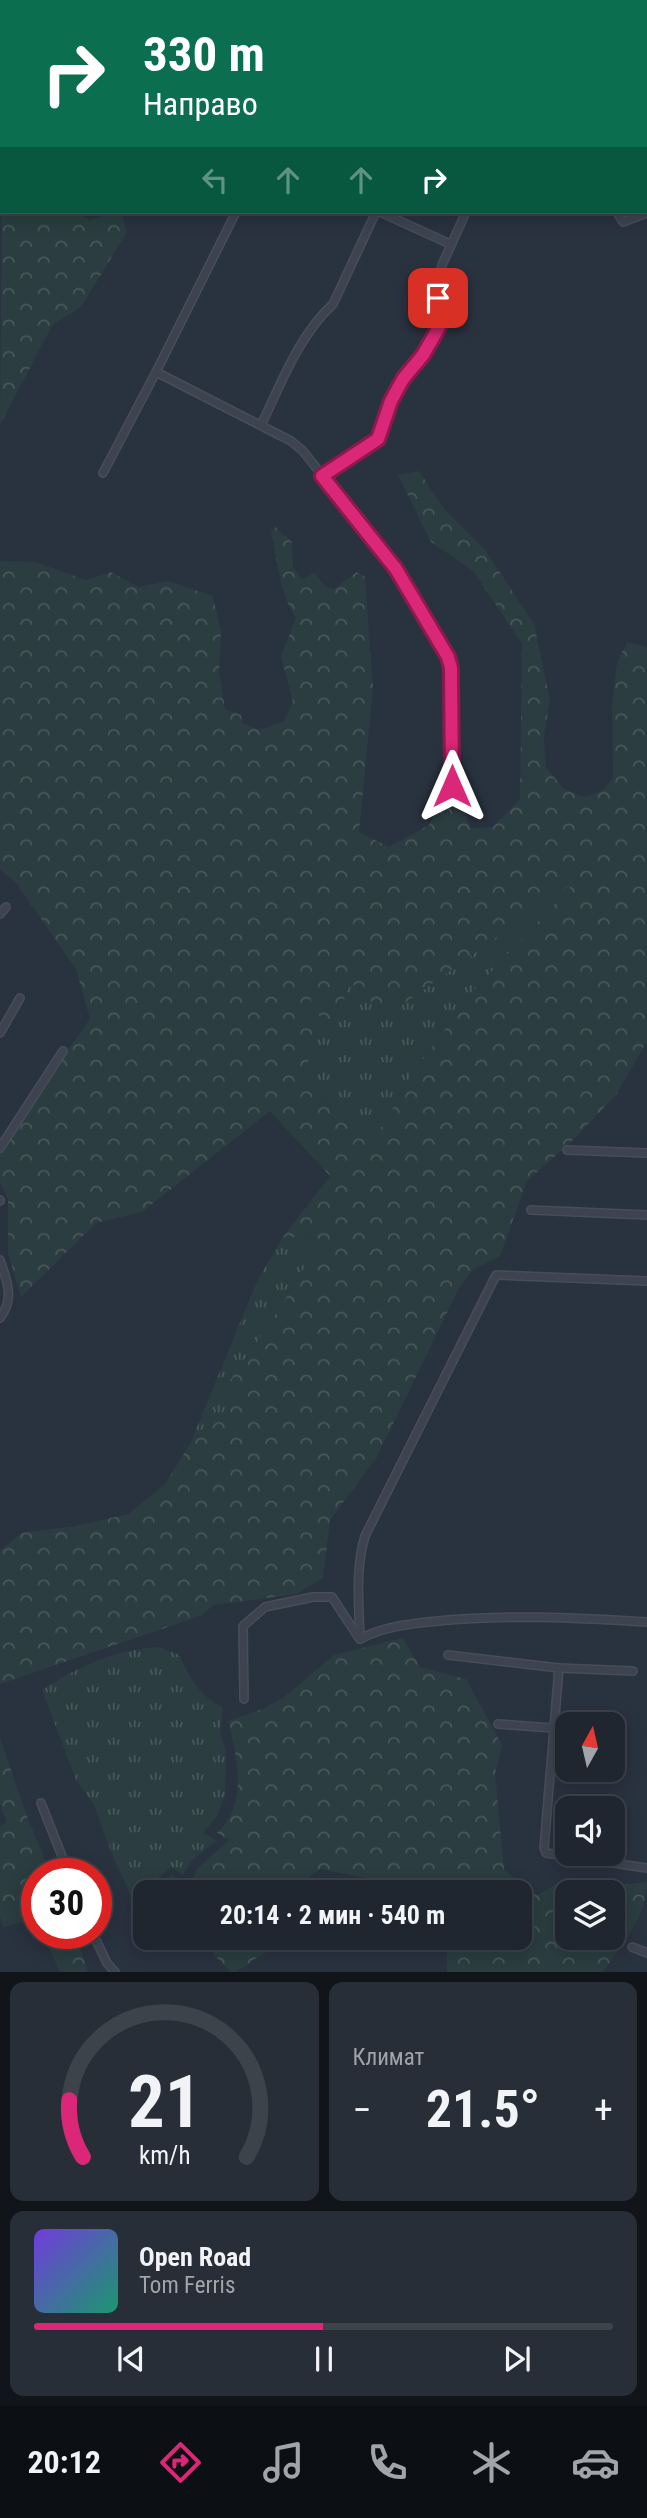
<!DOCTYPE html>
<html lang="ru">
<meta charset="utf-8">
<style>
body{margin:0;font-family:"Roboto Condensed",sans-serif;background:#272e37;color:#f1f3f6;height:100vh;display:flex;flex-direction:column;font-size:26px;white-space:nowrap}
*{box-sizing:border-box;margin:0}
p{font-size:23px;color:#a1a5aa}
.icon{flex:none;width:38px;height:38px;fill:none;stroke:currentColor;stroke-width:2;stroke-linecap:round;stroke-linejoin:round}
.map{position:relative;height:1972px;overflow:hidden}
.side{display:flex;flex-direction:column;gap:10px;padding:10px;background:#11151a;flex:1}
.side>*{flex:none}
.banner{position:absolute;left:0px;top:0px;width:648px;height:214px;box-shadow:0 4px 18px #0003,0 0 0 2px #3c434b;background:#0b6e4f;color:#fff;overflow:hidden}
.needle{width:46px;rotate:8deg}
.fabs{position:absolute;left:555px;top:1712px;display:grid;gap:14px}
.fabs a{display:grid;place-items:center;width:70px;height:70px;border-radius:14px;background:#1f262f;box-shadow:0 4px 18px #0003,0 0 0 2px #3c434b;font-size:35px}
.speed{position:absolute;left:21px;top:1858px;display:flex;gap:14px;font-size:35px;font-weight:700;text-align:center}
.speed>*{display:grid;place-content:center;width:91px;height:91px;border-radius:50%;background:#1f262f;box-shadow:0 4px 18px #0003,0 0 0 2px #3c434b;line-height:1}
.speed .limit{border:10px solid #d22;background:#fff;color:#111}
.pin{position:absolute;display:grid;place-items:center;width:60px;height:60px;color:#fff;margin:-30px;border-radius:14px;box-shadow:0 4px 10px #0006}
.me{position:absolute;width:77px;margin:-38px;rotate:0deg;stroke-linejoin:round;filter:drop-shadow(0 0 5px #0008)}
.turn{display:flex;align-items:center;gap:24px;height:147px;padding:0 28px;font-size:32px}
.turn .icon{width:91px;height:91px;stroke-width:2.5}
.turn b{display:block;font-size:49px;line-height:60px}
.lanes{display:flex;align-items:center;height:66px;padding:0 28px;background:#0003;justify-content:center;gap:35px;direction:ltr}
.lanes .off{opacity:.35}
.big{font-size:52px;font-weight:700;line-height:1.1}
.side .tile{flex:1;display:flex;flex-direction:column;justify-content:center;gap:10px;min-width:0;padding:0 24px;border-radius:14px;background:#272e37}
.side .dial{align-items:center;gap:0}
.dial svg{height:182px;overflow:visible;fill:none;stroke:#3c434b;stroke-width:7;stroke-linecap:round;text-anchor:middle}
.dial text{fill:#f1f3f6;stroke:none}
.song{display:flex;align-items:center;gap:21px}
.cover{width:84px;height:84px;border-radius:10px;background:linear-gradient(135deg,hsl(260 70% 55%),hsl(160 70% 35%))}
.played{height:7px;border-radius:4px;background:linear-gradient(90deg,#db2777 50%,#3c434b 50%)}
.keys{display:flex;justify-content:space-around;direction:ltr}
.heat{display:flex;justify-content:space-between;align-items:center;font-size:38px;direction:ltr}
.side .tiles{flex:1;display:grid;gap:10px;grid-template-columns:1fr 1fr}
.tile:last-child{grid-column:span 2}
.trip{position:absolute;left:133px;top:1880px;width:399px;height:70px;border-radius:14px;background:#1f262f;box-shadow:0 4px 18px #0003,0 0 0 2px #3c434b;font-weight:700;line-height:70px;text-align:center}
.tab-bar{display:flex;height:112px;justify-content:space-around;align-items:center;background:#0c0f13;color:#a1a5aa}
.tab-bar .icon{width:49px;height:49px}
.tab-bar .selected{color:#db2777}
.tab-bar b{font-size:32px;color:#f1f3f6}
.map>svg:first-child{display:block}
</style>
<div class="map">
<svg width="647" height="1972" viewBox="0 0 647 1972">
<defs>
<pattern id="grass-tufts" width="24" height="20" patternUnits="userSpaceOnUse" patternTransform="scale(1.75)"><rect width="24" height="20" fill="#2b3d40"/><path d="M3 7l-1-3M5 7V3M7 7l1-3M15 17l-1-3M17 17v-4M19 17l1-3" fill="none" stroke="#48575a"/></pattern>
<pattern id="forest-crowns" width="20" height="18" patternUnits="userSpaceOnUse" patternTransform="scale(1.75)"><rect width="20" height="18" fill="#2b3d40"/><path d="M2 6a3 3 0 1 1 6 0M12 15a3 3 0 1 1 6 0" fill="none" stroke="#48575a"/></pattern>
</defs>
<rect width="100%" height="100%" fill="#29323f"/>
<g fill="url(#grass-tufts)">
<polygon points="582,876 471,993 404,1086 381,1133 348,1122 317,1093 302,1066 316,1049 309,996 341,1019 347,983 363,987 381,1020"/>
<polygon points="283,1237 322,1239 278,1311 228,1413 190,1444 258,1279"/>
<path d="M159,1647L179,1655C191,1679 198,1695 223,1707L220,1732L226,1751L225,1796L217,1816L203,1833L217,1841L193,1859L183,1875L171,1867L159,1878L157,1892H145V1910L134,1903L111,1851L93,1803L76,1780L42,1690C82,1665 112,1650 159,1647Z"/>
</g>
<g fill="url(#forest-crowns)" fill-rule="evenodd">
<polygon points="2,189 2,212 75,212 89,220 104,216 104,212 121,212 127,232 81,307 53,324 0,425"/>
<path d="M419,471L445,510L486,551L534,624L550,700L544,737L546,767L564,789L584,797L602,791L613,778L612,705L617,663L627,642L647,647V1041L616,1095L571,1142L527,1181L500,1256L473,1270L459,1288L377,1457L330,1520L323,1578L297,1594L214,1605L200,1616L0,1684V1551L21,1533L75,1526L129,1514L165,1484L190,1444L228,1413L234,1397L229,1382L278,1311L322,1239L283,1237L330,1176L270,1111L142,1212L96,1223L21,1297L8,1253V1199L0,1183V1144L90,1019L76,969L16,883L0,869V561L35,562L86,580L111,572L138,587L168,581L213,596L221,632L219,672L225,709L241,715L242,723L260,730L284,721L293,702L281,656L296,618C279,592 278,562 271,532L275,527L292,542L293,567L302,579L314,573L326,587L334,589L357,572L365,577L373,688L359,832L389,847L429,825L442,801L462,800L470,828L493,827L520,799L522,644L473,571L431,542L398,475ZM578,879L471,993L404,1086L381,1132L348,1122L317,1093L302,1066L316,1049L310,998L330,1036L341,1019L347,984L363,987L381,1020Z"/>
<path d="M403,1638L420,1667L466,1679L502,1745L495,1774L504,1870L537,1895L556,1885L584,1889L647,1882C647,1916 622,1945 603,1972H447V1937H520V1892H425L417,1888L321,1869L310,1876L305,1892H164V1885L172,1874L189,1891L197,1869L229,1840L217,1833C249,1804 237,1757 228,1721L262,1709L283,1698L334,1655ZM567,1892H612V1937H567Z"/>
<polygon points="0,1738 28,1819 51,1874 37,1874 37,1918 3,1927 0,1916 0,1827 7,1822 0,1804"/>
<polygon points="43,1934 76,1934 88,1972 60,1972"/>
<polygon points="211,1937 289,1937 236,1972 231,1972 214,1955"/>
</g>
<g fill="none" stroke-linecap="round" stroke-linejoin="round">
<g stroke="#474d59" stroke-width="10">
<g id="minor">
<polyline points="208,0 211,2"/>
<polyline points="399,0 403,2"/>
<polyline points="339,2 340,0"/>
<polyline points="646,162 647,163"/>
<polyline points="236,212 156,372 291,441 303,451 396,569 448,657 451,668 451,786"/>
<polyline points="380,212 450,244"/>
<polyline points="617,212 623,222 647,213"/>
<path d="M261,425C281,384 299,335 333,304L376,212"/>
<polyline points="103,473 156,372"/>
<polyline points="322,476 378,439 391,401 403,379 423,355 439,327 439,281 442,265 466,212"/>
<polyline points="0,914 6,907"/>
<polyline points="0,1033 20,998"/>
<polyline points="0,1148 63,1051"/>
<polyline points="567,1150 647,1153"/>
<polyline points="0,1200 0,1201"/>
<polyline points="531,1210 647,1215"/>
<path d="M0,1260C7,1281 15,1298 0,1318"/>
<path d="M360,1639C359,1605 355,1569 365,1536L496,1275L647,1281"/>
<path d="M360,1639C385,1626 410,1624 438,1621C508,1614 577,1618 647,1622"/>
<polyline points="448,1655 559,1668 633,1671"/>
<polyline points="559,1668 544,1848 546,1853 647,1868"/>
<polyline points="244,1699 243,1626 265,1607 313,1597 332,1597 359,1638"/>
<polyline points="498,1724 567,1729"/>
<polyline points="41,1803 69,1874"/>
<polyline points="93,1934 107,1963 115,1972"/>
<polyline points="632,1947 647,1953"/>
</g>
</g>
<use href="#minor" stroke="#3d444f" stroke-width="7"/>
</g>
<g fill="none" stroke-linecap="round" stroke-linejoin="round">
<g stroke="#8e194d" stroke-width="18">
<polyline id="route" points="438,298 439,327 423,355 403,379 391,401 378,439 322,476 396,569 448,657 451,668 452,786"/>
</g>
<use href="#route" stroke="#db2777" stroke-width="12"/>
</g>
</svg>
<div class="fabs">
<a><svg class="needle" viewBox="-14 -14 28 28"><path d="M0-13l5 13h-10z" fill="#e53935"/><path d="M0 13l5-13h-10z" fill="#a1a5aa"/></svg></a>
<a><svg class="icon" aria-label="sound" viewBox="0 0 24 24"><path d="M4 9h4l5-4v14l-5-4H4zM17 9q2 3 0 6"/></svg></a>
<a><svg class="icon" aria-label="layers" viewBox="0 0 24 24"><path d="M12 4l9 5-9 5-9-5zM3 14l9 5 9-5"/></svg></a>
</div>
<div class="speed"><div class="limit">30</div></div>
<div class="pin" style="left:438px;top:298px;background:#d93025"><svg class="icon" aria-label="arrive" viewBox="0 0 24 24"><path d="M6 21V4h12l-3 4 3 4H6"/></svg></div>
<svg class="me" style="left:452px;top:786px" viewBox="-20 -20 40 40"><path d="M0-17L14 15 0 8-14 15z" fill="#db2777" stroke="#fff" stroke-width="4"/></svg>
<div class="trip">20:14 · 2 мин · 540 m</div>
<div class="banner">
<div class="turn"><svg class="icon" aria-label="right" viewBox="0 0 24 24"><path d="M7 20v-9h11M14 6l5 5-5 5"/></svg><div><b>330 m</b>Направо</div></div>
<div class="lanes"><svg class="icon off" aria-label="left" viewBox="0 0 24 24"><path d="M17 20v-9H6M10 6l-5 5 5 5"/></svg><svg class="icon off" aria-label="ahead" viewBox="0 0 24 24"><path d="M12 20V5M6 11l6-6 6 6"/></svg><svg class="icon off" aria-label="ahead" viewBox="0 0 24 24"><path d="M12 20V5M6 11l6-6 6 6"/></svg><svg class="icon" aria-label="right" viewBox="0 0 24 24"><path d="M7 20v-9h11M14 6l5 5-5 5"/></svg></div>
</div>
</div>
<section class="side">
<div class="tiles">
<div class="tile dial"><svg viewBox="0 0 100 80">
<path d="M14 69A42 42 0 1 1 86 69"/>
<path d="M14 69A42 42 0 0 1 8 44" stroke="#db2777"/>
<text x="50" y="56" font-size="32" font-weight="700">21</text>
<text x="50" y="72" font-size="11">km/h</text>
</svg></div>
<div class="tile"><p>Климат</p>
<div class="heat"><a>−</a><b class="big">21.5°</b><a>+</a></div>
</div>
<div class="tile">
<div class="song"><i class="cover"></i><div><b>Open Road</b><p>Tom Ferris</p></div></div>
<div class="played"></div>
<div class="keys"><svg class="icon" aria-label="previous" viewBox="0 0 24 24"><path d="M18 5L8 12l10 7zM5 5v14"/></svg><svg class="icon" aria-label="pause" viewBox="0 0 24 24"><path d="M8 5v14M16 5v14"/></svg><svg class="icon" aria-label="next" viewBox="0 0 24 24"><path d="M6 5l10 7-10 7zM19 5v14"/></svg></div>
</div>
</div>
</section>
<nav class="tab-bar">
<b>20:12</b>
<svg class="icon selected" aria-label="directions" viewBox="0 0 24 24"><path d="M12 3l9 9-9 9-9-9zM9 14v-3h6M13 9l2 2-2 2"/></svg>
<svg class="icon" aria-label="music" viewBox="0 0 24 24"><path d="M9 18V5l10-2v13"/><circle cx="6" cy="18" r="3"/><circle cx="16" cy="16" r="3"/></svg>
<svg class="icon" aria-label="phone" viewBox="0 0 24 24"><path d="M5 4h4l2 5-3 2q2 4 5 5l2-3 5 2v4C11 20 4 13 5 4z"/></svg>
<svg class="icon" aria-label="climate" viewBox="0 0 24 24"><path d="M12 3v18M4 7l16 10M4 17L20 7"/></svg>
<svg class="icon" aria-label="car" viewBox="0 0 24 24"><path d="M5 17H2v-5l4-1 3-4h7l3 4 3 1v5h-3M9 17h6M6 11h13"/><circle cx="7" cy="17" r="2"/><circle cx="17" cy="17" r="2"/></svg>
</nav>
